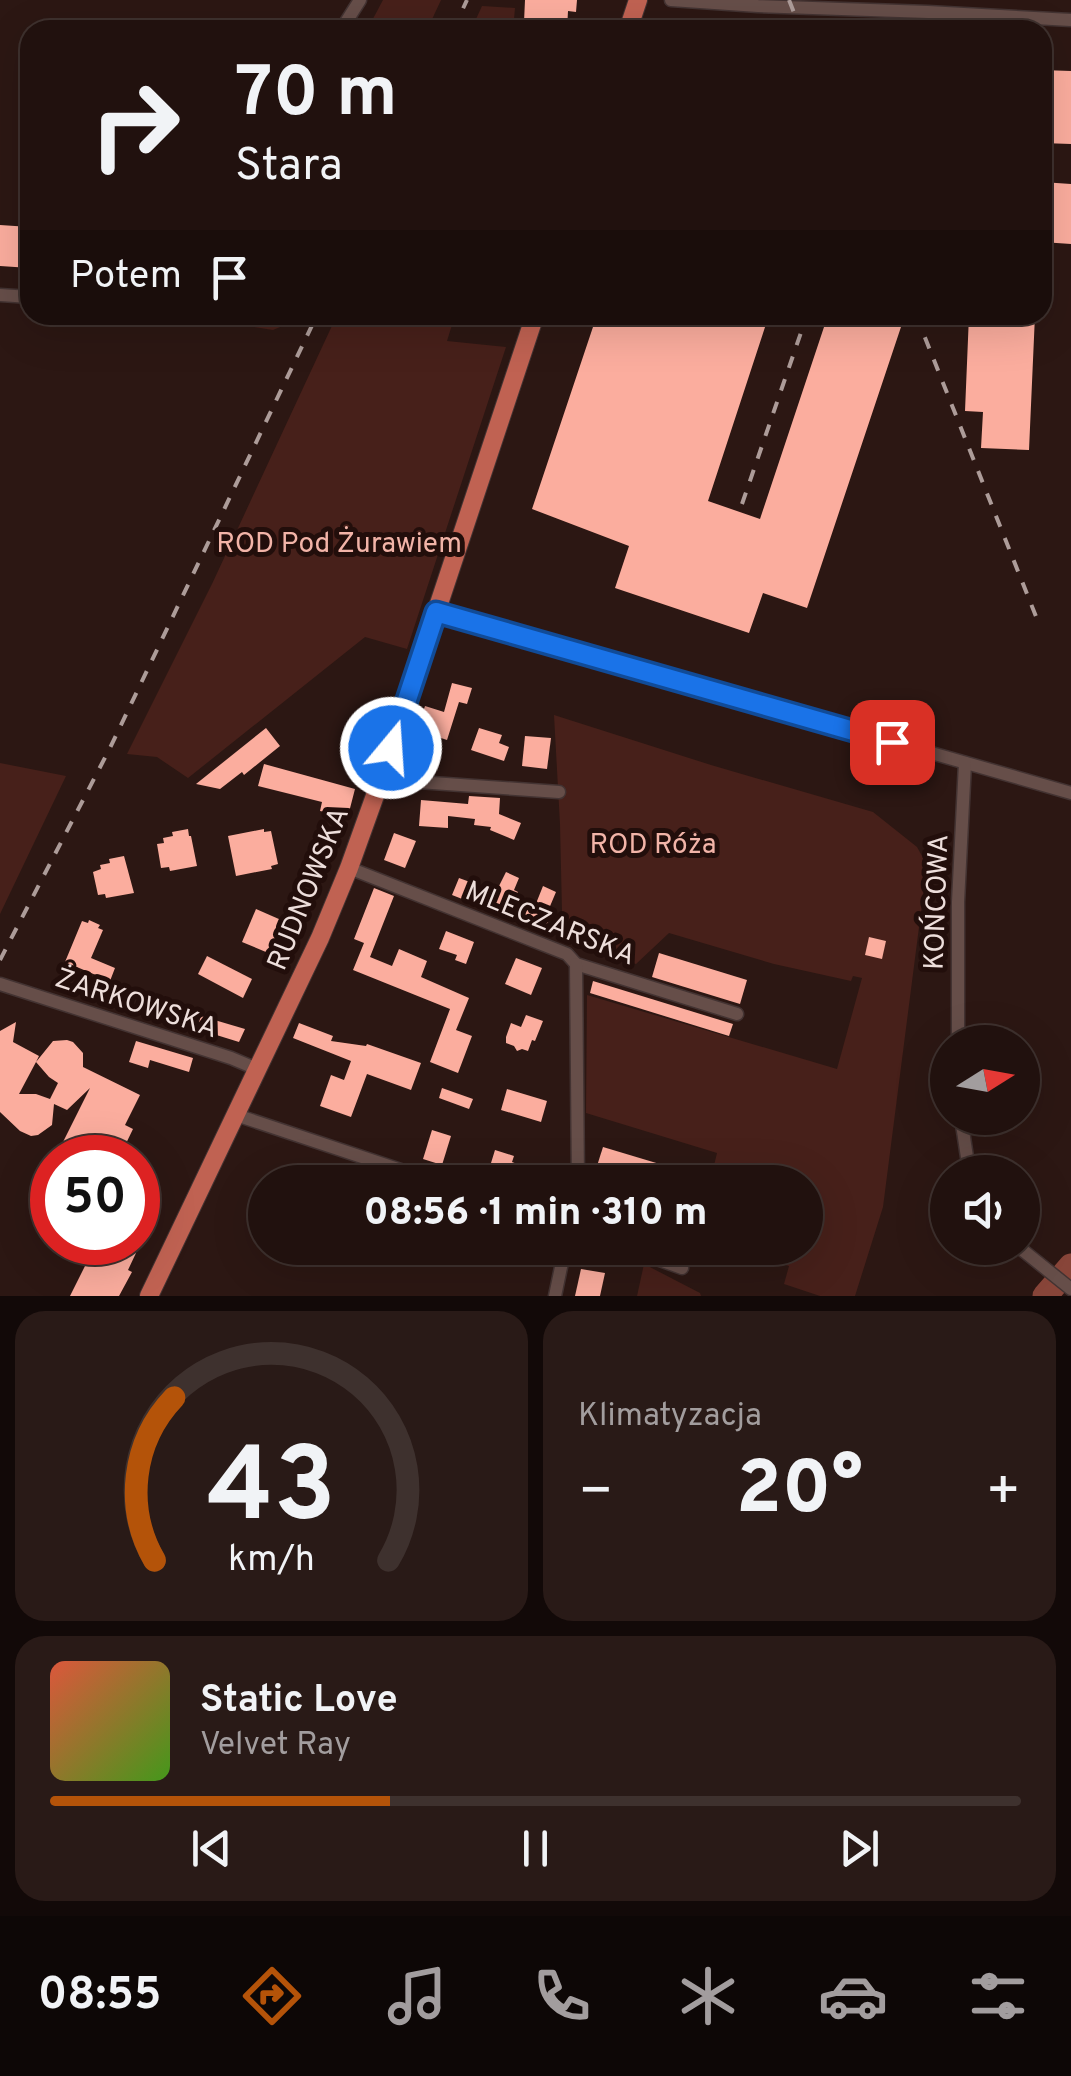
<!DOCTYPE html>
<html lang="pl">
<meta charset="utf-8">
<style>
body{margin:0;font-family:Overpass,sans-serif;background:#291a17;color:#f1f3f6;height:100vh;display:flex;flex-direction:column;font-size:38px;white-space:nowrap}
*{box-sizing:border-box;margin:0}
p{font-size:32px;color:#a29d9e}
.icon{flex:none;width:55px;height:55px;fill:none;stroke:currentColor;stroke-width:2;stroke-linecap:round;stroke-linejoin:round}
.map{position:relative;height:1296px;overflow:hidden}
.sheet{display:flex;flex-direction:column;gap:15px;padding:15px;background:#120908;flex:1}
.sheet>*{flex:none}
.hud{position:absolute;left:20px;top:20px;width:1032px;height:305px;border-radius:30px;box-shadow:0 10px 40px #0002,0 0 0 2px #3e312e;background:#21110e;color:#f1f3f6;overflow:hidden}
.needle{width:65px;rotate:79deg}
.buttons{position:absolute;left:930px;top:1025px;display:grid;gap:20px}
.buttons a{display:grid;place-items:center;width:110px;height:110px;border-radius:50%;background:#21110e;box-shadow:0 10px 40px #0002,0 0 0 2px #3e312e;font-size:50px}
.speed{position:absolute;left:30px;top:1135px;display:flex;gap:20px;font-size:50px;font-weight:700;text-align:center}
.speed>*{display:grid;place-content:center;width:130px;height:130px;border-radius:50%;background:#21110e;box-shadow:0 10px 40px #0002,0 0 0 2px #3e312e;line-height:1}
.speed .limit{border:15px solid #d22;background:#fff;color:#111}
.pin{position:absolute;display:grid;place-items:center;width:85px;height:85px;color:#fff;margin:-42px;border-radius:20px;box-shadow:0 5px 15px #0006}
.me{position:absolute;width:110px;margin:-55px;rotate:18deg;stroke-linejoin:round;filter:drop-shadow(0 0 8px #0008)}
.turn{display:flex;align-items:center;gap:35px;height:210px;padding:0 50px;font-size:45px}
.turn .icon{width:130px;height:130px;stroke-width:2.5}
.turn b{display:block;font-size:70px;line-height:85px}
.then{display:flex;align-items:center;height:95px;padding:0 50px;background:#0003;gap:20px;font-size:38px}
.big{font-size:75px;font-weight:800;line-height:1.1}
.sheet .card{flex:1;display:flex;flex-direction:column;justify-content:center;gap:15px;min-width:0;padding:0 35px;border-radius:30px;background:#291a17}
.sheet .dial{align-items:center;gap:0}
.dial svg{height:260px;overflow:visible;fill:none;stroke:#3e312e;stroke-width:7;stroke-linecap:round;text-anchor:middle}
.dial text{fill:#f1f3f6;stroke:none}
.song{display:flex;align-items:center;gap:30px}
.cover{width:120px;height:120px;border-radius:15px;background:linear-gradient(135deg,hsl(10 70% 55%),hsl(100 70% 35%))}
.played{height:10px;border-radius:5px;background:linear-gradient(90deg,#b45309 35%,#3e312e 35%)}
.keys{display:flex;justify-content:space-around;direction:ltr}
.heat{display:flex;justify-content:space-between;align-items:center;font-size:55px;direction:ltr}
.sheet .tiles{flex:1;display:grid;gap:15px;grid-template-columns:1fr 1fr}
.card:last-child{grid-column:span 2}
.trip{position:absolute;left:248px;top:1165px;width:575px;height:100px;border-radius:50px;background:#21110e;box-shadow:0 10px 40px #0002,0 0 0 2px #3e312e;font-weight:800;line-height:100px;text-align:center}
.menu{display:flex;height:160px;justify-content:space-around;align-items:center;background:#0d0706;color:#a29d9e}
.menu .icon{width:70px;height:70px}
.menu .selected{color:#b45309}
.menu b{font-size:45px;color:#f1f3f6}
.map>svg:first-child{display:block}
</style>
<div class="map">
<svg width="1071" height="1296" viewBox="0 0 1071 1296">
<rect width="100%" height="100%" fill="#2c1713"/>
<g fill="#47201a">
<polygon points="383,0 441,0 427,30 367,30"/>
<polygon points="482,6 515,8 513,30 471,30"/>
<polygon points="219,315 290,315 285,325 273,330 217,321"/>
<polygon points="337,315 455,315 447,341 506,347 407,649 365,637 188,778 157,757 127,754 212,584"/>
<polygon points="554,715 711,765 873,812 917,847 927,865 883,1207 855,1296 820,1296 784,1284 789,1266 730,1248 805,1248 805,1182 710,1182 717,1153 586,1113 587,995 837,1069 862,978 853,976 851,981 774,964 669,933 636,964 566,942 568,915 562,912 560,824"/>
<polygon points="0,763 66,776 0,914"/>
<polygon points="644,1264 700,1293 701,1296 637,1296"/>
</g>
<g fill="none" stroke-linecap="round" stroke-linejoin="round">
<polyline stroke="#884539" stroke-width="25" points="1045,1296 1071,1266"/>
</g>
<g fill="#fbad9e" fill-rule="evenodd">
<polygon points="525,0 577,0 576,12 568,11 567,30 540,30 540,23 524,22"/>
<polygon points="1042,70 1071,71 1071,144 1042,143"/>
<polygon points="1042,182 1071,184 1071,244 1042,242"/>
<polygon points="0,225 30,227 30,268 0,266"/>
<polygon points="597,315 769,315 708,501 760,519 828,315 886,315 903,321 807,608 763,593 749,633 615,588 629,546 532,509"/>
<polygon points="969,315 1035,315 1029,450 981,448 983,412 965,411"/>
<polygon points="452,683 472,688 467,704 459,702 447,740 417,730 425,706 444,712"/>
<polygon points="266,728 280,746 244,775 242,772 220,789 196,784"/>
<polygon points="479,728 502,735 499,743 509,747 504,761 471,750"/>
<polygon points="525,736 551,738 547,769 522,766"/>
<polygon points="264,764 355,789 348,816 320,811 322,802 258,786"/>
<polygon points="469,796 500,798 499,814 521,823 514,840 490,830 491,827 474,825 475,819 448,816 448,828 419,826 421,800 468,804"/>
<polygon points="188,829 189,836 191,836 197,866 170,871 169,867 161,868 157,844 164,843 163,838 173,836 172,832"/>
<polygon points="264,829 264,832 271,831 278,864 271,866 272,869 236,876 228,836"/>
<polygon points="394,833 416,841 405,868 384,860"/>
<polygon points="124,856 134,893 106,898 105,894 98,895 93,872 101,869 100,865 110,863 109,859"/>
<polygon points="506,872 519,878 514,890 518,892 515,898 535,906 543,886 556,892 548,911 552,912 544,931 452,895 459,878 489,889 490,887 497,890"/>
<polygon points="374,888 394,896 370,957 392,966 399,949 427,961 421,977 469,998 456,1030 472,1036 458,1073 430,1062 450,1009 353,970 364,943 354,939"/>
<polygon points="256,909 288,923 273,955 242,942"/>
<polygon points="89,920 100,925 98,928 103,930 91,958 115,968 110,981 65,962 82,921 88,923"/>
<polygon points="446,931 474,942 466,964 455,960 457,955 439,949"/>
<polygon points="869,937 886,941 882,959 865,955"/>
<polygon points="659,953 747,980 740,1004 652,977"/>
<polygon points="207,956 252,979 243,998 198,974"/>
<polygon points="516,958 542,968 531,995 505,984"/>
<polygon points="593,981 733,1024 729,1036 590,993"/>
<polygon points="526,1015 543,1021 535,1041 532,1040 528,1051 522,1049 517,1051 514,1046 506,1043 506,1037 511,1023 521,1027"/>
<polygon points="201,1016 245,1029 239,1042 197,1029"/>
<path d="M16,1022L13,1042L39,1056L36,1062L53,1041L67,1040L73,1042L83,1053V1067L140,1095L125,1125L133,1129L119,1158H55L90,1088L67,1110L54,1104L52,1125L38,1135L31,1136L20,1131L0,1112V1031ZM36,1062L49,1077L58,1083L50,1099L36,1094H19Z"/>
<polygon points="299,1023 333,1036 331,1041 366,1046 367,1044 421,1063 411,1090 367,1074 351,1117 320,1106 331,1075 344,1080 351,1061 293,1038"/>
<polygon points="136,1041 193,1058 189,1072 150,1060 148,1068 129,1062"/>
<polygon points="442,1088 473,1099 469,1109 439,1098"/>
<polygon points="507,1089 547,1101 541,1122 501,1110"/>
<polygon points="432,1130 451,1136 442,1165 423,1159"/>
<polygon points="603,1147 713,1180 713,1182 644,1182 596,1169"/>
<polygon points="495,1150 514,1156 512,1162 530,1169 526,1181 508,1175 505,1182 487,1176"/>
<polygon points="138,1215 150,1221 135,1250 136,1253 128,1270 132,1272 119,1296 70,1296 97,1242 138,1242"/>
<polygon points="581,1269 605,1273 600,1296 575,1296"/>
</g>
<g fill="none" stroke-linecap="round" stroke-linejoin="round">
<g stroke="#433332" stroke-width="15">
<g id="minor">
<polyline points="671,0 758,6 928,12 1071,20"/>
<polyline points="341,30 360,0"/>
<polyline points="0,295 30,297"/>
<polyline points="436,611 1071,793"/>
<polyline points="381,777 390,780 559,792"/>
<polyline points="349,868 567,954 576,964 737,1014"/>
<polyline points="576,964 578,1182"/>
<polyline points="0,984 231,1058 257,1069"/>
<polyline points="958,1042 958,902 965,763"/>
<polyline points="236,1115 437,1182"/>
<polyline points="961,1118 967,1157 973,1172"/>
<polyline points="626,1248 682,1268"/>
<polyline points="1020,1248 1071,1289"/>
<polyline points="555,1296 565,1248"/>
</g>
</g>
<g stroke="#433332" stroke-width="20">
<g id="major">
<polyline points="628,30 638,0"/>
<polyline points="149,1296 320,938 349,868 377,790 535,315"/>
</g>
</g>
<use href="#minor" stroke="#664e49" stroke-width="12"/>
<use href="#major" stroke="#c06252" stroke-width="18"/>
<g stroke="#ad9c99" stroke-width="4" stroke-dasharray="12 12" stroke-linecap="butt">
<polyline points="789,0 801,30"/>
<polyline points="453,30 467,0"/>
<polyline points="916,315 1039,624"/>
<polyline points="742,504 807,315"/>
<polyline points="0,960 110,748 317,315"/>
</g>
</g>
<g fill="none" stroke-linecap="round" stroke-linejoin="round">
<g stroke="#114b97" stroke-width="25">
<polyline id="route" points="391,748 436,612 892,742"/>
</g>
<use href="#route" stroke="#1a73e8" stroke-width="18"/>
</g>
<g text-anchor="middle" stroke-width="10" stroke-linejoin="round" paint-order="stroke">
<g font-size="28" fill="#f2b4a8" stroke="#220e0b">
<text x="339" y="552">ROD Pod Żurawiem</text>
<text x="653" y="853">ROD Róża</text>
</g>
<g font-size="28" fill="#eddedb" stroke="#220e0b">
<text transform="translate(307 888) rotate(-68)" y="10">RUDNOWSKA</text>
<text transform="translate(935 902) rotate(-88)" y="10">KOŃCOWA</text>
<text transform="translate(551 922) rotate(22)" y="10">MLECZARSKA</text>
<text transform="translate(137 1002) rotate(18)" y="10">ŻARKOWSKA</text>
</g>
</g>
</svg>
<div class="buttons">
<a><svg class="needle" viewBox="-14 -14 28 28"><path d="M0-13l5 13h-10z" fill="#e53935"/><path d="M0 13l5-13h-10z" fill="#a29d9e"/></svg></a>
<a><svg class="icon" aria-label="sound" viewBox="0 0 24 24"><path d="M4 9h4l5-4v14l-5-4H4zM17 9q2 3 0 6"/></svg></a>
</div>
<div class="speed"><div class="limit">50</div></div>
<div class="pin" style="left:892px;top:742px;background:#d93025"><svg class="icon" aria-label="arrive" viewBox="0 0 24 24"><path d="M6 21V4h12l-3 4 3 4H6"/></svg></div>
<svg class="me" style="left:391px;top:748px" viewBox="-20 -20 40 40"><circle r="17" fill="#1a73e8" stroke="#fff" stroke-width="3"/><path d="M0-11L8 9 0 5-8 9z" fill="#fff"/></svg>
<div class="trip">08:56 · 1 min · 310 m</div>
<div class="hud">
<div class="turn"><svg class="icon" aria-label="right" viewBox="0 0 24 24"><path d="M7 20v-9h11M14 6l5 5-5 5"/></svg><div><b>70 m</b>Stara</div></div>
<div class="then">Potem<svg class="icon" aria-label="arrive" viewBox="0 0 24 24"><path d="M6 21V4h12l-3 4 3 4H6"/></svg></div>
</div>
</div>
<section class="sheet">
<div class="tiles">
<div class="card dial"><svg viewBox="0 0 100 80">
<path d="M14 69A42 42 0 1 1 86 69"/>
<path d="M14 69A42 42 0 0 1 20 19" stroke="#b45309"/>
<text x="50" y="56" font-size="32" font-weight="700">43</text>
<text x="50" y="72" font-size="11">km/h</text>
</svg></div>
<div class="card"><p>Klimatyzacja</p>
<div class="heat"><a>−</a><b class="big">20°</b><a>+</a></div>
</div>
<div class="card">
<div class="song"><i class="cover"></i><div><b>Static Love</b><p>Velvet Ray</p></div></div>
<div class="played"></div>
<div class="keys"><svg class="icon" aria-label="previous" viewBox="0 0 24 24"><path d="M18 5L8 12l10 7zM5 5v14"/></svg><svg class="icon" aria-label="pause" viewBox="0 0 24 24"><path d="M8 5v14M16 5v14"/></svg><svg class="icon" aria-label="next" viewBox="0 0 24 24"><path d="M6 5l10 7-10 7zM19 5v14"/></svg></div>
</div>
</div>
</section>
<nav class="menu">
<b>08:55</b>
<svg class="icon selected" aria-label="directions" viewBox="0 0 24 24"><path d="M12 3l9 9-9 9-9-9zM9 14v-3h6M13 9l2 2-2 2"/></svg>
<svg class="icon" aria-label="music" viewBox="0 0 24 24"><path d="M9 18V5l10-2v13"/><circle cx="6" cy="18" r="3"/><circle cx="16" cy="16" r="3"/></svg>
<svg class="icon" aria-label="phone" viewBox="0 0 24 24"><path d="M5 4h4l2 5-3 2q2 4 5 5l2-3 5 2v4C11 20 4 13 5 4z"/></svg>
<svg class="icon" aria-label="climate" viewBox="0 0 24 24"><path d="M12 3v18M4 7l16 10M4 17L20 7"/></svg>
<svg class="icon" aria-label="car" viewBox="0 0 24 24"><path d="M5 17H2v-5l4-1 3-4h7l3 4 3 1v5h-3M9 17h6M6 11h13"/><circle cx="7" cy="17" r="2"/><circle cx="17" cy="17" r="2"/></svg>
<svg class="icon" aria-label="filters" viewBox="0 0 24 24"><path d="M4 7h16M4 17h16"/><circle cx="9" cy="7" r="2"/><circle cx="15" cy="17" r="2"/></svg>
</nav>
